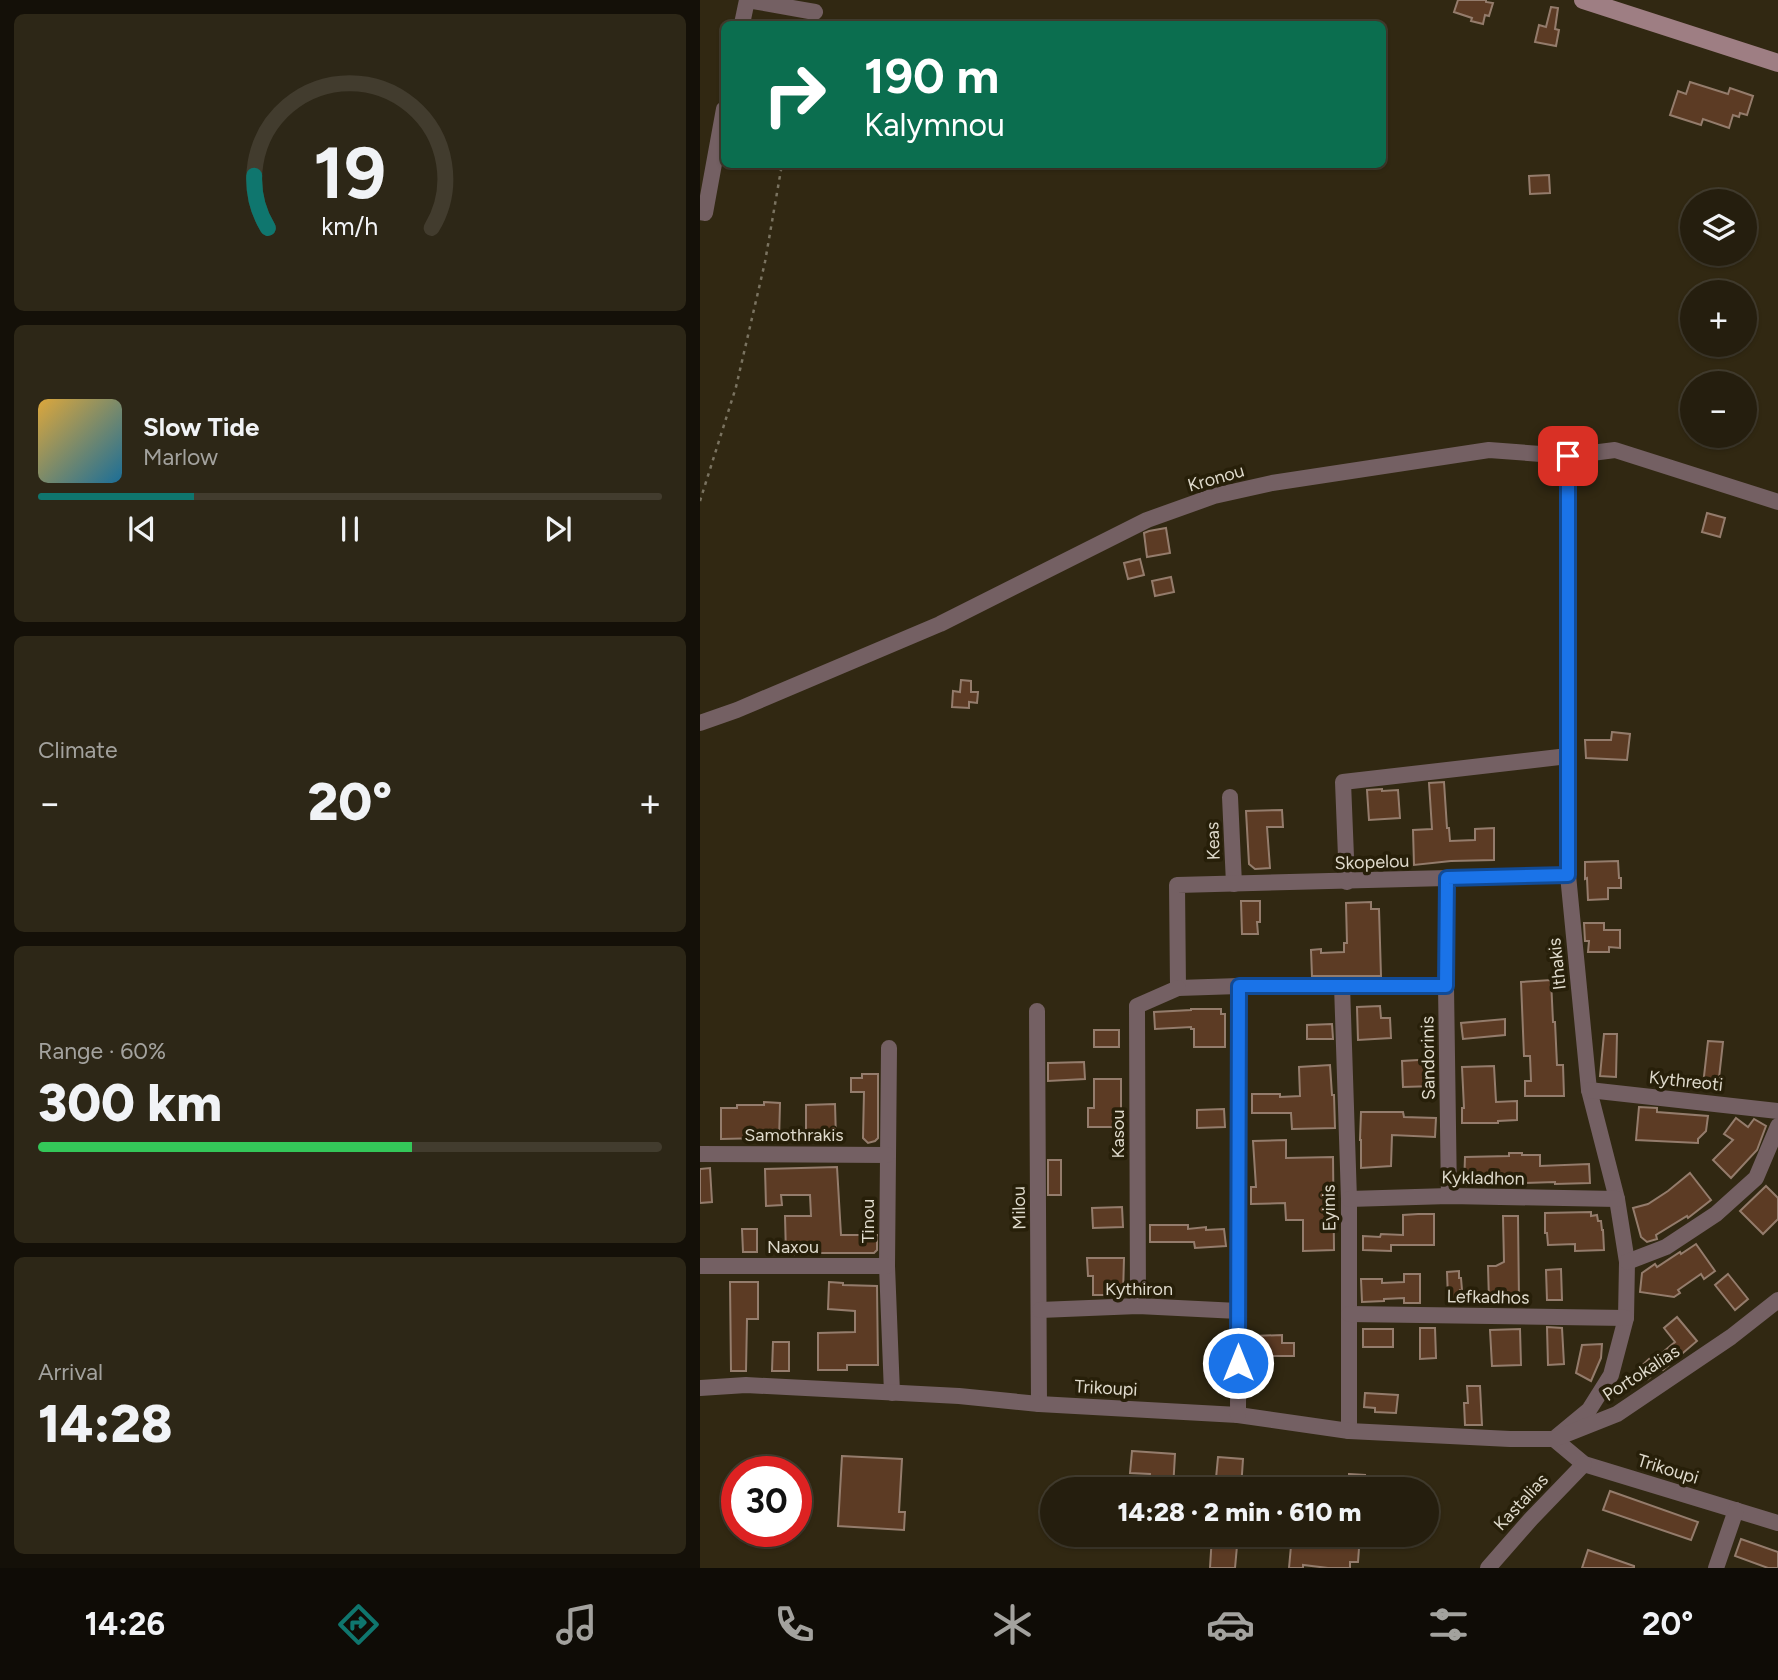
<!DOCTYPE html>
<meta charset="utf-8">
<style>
body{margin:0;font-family:Figtree,sans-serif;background:#2d2717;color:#f1f3f6;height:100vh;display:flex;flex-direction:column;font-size:26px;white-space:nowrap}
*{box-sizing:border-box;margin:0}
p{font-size:23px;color:#a3a29e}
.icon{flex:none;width:38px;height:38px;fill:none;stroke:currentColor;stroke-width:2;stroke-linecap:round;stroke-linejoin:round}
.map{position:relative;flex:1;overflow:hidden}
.side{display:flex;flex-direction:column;gap:14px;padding:14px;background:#141008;width:700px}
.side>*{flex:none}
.top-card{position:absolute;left:21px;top:21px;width:665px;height:147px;border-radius:10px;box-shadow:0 2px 5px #0004,0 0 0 2px #423c2e;background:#0b6e4f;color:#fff;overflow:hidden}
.controls{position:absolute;left:980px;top:189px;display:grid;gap:14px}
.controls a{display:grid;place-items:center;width:77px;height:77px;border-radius:50%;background:#251e0e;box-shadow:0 2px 5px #0004,0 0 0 2px #423c2e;font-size:35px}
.speed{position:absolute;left:21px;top:1456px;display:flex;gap:14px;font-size:35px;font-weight:700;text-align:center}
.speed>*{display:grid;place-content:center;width:91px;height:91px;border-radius:50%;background:#251e0e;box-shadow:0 2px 5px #0004,0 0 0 2px #423c2e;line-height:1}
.speed .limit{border:10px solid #d22;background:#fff;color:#111}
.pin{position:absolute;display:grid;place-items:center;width:60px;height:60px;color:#fff;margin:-30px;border-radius:14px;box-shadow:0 4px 10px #0006}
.me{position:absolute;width:77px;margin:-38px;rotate:0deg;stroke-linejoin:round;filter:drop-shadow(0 0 5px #0008)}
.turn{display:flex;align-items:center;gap:24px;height:147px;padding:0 28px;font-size:32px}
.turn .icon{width:91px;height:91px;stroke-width:2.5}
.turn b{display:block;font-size:49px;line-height:60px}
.big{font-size:52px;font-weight:800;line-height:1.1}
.side .widget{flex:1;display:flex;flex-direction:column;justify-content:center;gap:10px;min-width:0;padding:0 24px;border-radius:10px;background:#2d2717}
.side .dial{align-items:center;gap:0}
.dial svg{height:182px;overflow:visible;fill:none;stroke:#423c2e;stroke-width:7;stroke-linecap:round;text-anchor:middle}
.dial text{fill:#f1f3f6;stroke:none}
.song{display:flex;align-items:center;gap:21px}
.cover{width:84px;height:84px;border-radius:10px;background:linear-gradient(135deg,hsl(40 70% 55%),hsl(200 70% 35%))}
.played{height:7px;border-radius:4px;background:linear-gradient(90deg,#0f766e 25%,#423c2e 25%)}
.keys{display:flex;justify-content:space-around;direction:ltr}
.heat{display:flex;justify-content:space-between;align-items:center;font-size:38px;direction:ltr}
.charge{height:10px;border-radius:5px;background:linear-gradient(90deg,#34c759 60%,#423c2e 0)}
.trip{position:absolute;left:340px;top:1477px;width:399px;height:70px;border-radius:35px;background:#251e0e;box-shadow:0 2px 5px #0004,0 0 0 2px #423c2e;font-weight:800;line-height:70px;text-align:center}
.dock{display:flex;height:112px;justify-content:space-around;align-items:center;background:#0f0c06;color:#a3a29e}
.dock .icon{width:49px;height:49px}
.dock .selected{color:#0f766e}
.dock b{font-size:32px;color:#f1f3f6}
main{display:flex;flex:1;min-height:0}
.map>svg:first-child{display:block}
</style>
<main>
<section class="side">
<div class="widget dial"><svg viewBox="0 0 100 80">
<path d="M14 69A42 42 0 1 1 86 69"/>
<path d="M14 69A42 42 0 0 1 8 46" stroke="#0f766e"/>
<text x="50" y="56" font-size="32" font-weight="700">19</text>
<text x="50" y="72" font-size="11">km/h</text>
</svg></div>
<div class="widget">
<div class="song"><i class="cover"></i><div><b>Slow Tide</b><p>Marlow</p></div></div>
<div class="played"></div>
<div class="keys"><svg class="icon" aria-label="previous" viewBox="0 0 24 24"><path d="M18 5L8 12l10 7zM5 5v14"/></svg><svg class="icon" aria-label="pause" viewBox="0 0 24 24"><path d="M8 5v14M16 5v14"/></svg><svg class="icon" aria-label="next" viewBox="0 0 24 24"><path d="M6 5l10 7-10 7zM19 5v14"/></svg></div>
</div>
<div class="widget"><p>Climate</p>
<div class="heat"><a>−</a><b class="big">20°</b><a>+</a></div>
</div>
<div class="widget"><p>Range · 60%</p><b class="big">300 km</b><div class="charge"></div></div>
<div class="widget"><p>Arrival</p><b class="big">14:28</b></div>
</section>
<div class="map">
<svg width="1078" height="1568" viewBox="0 0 1078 1568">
<rect width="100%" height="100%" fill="#312812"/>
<g fill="#5c3b24" stroke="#947c6c" stroke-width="2">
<polygon points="758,0 786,0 786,2 793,3 789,16 785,15 783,24 771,21 772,18 754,12"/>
<polygon points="851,7 858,8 855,29 859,30 856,46 835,42 839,25 846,27"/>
<polygon points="990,82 1028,94 1030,88 1053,96 1047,115 1040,113 1039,117 1033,115 1029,128 1003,119 1001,125 970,115 978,91 986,94"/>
<polygon points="849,175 850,193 830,194 829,176"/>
<polygon points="1007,513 1025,518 1020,537 1002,532"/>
<polygon points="466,528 470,553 447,557 444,533 449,531"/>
<polygon points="440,559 444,575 428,579 424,563"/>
<polygon points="471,577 474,592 455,596 452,581"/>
<polygon points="261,680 271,681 271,692 278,692 277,703 269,702 269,708 252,707 253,691 260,692"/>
<polygon points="912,732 930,734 927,760 886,758 885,740 911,740"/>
<polygon points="744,782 747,828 749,828 750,841 775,840 775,829 794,828 794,860 751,861 714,865 713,830 732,829 729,783"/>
<polygon points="682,789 682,791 698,790 700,818 669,820 667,790"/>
<polygon points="582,810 583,827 567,827 570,868 555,869 549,864 546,811"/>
<polygon points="918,861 919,878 921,878 921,888 908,888 908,899 888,900 887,878 885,879 885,862"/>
<polygon points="541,901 560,901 560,922 557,922 558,934 542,934"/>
<polygon points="671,902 671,909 679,909 681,976 612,976 611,950 621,949 621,953 644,952 644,943 647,943 646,903"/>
<polygon points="884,923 904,923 904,930 920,930 920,948 909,947 909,952 888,952 889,941 885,941"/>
<polygon points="851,980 853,1022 855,1022 857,1065 863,1065 864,1096 825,1096 825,1081 831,1081 830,1056 824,1056 821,982"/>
<polygon points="680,1006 681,1018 690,1018 691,1038 658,1040 657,1007"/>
<polygon points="491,1009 521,1009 521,1014 525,1014 525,1047 494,1047 494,1029 491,1029 491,1027 455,1029 454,1012 491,1010"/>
<polygon points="805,1019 805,1035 763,1039 761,1023"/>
<polygon points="632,1024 633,1039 607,1039 607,1025"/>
<rect x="394" y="1030" width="25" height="17"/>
<polygon points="904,1034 917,1034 916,1077 900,1076"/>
<polygon points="1008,1041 1023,1042 1018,1087 1003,1085"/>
<polygon points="735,1059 735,1086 703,1087 702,1061"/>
<polygon points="384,1062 385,1079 348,1081 348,1063"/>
<polygon points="630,1065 632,1095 634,1095 635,1128 592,1129 591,1113 552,1113 552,1094 580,1094 580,1097 600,1096 599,1067"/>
<polygon points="794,1066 796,1102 817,1101 817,1120 798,1121 798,1123 762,1123 762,1108 764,1108 762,1067"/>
<polygon points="162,1074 178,1074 178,1138 175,1141 168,1143 163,1138 164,1092 151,1092 151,1078 162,1078"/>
<polygon points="394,1079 421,1079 421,1127 388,1127 388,1108 394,1108"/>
<polygon points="64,1102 80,1103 79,1141 63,1141 63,1138 21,1139 21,1108 37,1108 37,1105 64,1105"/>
<polygon points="135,1104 136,1139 106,1137 106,1105"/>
<polygon points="939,1107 957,1108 957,1112 1008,1116 1006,1131 998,1139 998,1143 936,1140"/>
<polygon points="524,1109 525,1127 497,1128 497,1110"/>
<polygon points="661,1112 703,1112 704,1117 736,1118 735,1137 692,1135 691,1166 661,1168 661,1140 660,1140"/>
<polygon points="1036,1118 1048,1127 1054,1119 1066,1126 1057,1150 1031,1178 1013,1160 1033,1140 1024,1134"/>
<polygon points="586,1140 586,1158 633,1157 634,1250 603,1251 603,1220 586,1220 585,1203 551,1204 551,1187 556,1187 553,1141"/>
<polygon points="809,1153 822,1153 822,1155 840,1155 840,1166 889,1164 890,1183 855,1184 855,1182 825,1183 825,1185 764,1186 765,1157 809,1156"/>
<rect x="348" y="1160" width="13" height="35"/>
<polygon points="137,1167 141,1235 177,1235 177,1250 174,1253 100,1253 100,1255 86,1255 85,1216 111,1216 110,1195 81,1195 82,1205 66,1206 65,1169"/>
<polygon points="10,1168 12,1202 0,1203 0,1169"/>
<polygon points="990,1173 1011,1200 988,1218 987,1216 956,1235 957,1239 947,1242 941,1237 933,1208 948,1204 968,1191"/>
<polygon points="1066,1186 1078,1198 1078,1219 1063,1234 1040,1211"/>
<polygon points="422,1207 423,1227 393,1228 392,1208"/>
<polygon points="891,1212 891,1216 897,1215 898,1221 901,1221 902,1230 903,1230 904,1250 875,1251 875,1244 848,1245 847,1233 845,1233 845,1213"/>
<polygon points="718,1214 734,1214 734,1245 691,1245 691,1251 663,1250 663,1236 680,1237 681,1234 703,1235 703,1215"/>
<polygon points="803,1216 818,1216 819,1300 789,1301 788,1266 796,1266 804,1262"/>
<polygon points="450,1225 488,1225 488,1229 506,1227 506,1230 524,1229 526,1246 495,1248 494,1242 450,1242"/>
<polygon points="42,1229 57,1229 57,1252 43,1252"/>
<polygon points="996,1244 1015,1271 1004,1279 1001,1274 978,1290 980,1293 974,1297 940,1292 942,1273 955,1264 957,1267 980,1252 981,1254"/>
<polygon points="387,1258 424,1258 423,1295 393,1295 393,1276 388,1276"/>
<polygon points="861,1269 862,1300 847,1300 846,1270"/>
<polygon points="759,1271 759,1278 761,1278 762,1290 760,1290 760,1297 748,1298 747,1272"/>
<polygon points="704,1274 720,1274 720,1303 704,1303 704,1298 684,1299 684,1301 662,1302 661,1279 682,1279 682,1283 704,1282"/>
<polygon points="1028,1274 1048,1299 1035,1310 1015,1285"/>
<polygon points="30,1282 58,1282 58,1319 47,1319 46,1371 31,1371"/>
<polygon points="129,1282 143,1283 143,1285 177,1286 178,1365 147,1365 147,1370 118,1370 118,1333 155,1332 155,1311 128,1309"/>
<polygon points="977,1317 997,1341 963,1370 961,1368 948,1379 939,1368 949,1359 951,1362 975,1342 964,1328"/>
<polygon points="847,1327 862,1328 864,1364 848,1365"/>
<polygon points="720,1328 735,1328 736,1358 720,1359"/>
<rect x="663" y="1329" width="30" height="18"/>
<polygon points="820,1329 821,1365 792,1366 790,1330"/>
<polygon points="582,1335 582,1343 594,1343 594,1356 566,1356 566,1358 553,1359 553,1336"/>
<polygon points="73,1342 89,1342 89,1371 72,1371"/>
<polygon points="902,1344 901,1358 891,1381 876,1373 882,1345"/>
<polygon points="767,1386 780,1386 782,1425 765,1425 764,1403 768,1403"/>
<polygon points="665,1393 698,1395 696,1413 675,1412 675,1408 664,1407"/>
<polygon points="432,1451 475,1454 473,1489 449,1489 450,1474 430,1473"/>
<polygon points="142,1456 202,1459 199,1512 205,1512 204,1530 138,1526"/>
<polygon points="518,1457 543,1459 541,1489 515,1489"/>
<polygon points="649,1474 665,1475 664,1489 612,1489 612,1478 649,1481"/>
<polygon points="910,1491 998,1522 991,1540 903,1510"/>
<polygon points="512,1535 538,1535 535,1568 510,1568"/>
<polygon points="592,1535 660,1535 658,1562 650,1562 650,1568 628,1568 603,1565 603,1568 589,1568"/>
<polygon points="1041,1539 1078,1552 1078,1568 1068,1568 1035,1556"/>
<polygon points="888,1550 934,1566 934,1568 882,1568"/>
</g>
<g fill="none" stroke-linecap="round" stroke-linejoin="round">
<polyline stroke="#7a7360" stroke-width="2.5" stroke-dasharray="3.5 5" stroke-linecap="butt" points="0,501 36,387 65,262 82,164"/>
<g stroke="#746063" stroke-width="16">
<polyline points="47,0 115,12"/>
<polyline points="42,24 47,0"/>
<polyline points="0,212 5,213 24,109"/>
<polyline points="868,456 868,875 889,1090 917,1199 927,1262 926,1318 911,1375 889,1410 854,1439 884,1464 1078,1523"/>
<polyline points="0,723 37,710 240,624 447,520 514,496 572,483 789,450 868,456 915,450 1078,502"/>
<polyline points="530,797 534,884"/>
<polyline points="747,879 746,986 749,1196"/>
<polyline points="647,882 643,782 868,756"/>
<polyline points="642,985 649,1199 649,1431"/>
<polyline points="746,986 539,986 478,988 477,885 868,875"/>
<polyline points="337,1011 339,1404"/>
<polyline points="189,1048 187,1266 192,1393"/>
<polyline points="889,1090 1078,1111"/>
<polyline points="0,1154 187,1155"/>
<polyline points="649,1199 749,1196 917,1199"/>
<polyline points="927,1262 966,1247 1016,1214 1056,1178 1078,1126"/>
<polyline points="0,1266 187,1266"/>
<polyline points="438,1306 437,1006 478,988"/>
<polyline points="340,1310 438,1306 538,1311"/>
<polyline points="649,1314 926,1318"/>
<polyline points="0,1388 46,1385 259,1396 339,1404 538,1415 649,1431 810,1439 854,1439 917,1414 1031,1337 1078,1300"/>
<polyline points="538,1415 539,986"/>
<polyline points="788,1568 831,1519 884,1464"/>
<polyline points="1016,1568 1036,1510"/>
</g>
<polyline stroke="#9e7e83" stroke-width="18" points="883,0 1078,63"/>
</g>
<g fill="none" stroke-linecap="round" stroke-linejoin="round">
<g stroke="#114b97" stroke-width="18">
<polyline id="route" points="538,1363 539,986 746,986 747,878 868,875 868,456"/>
</g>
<use href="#route" stroke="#1a73e8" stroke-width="12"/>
</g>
<g text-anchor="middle" stroke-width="7" stroke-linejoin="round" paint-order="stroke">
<g font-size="18" fill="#dfdacc" stroke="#271f09">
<text transform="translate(516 478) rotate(-16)" y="6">Kronou</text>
<text transform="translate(513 841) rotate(-92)" y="6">Keas</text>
<text transform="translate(672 862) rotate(-2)" y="6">Skopelou</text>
<text transform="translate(857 964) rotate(-96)" y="6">Ithakis</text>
<text transform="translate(728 1058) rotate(-91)" y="6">Sandorinis</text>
<text transform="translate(986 1081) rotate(6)" y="6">Kythreoti</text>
<text transform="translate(418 1134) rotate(-90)" y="6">Kasou</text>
<text x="94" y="1141">Samothrakis</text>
<text transform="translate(783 1178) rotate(1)" y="6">Kykladhon</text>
<text transform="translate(319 1208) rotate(-91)" y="6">Milou</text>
<text transform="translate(629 1208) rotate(-91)" y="6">Eyinis</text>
<text transform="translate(168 1221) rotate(-90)" y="6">Tinou</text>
<text x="93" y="1253">Naxou</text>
<text x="439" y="1295">Kythiron</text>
<text transform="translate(788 1297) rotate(1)" y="6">Lefkadhos</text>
<text transform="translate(941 1373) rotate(-33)" y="6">Portokalias</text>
<text transform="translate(406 1388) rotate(3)" y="6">Trikoupi</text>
<text transform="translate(968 1469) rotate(17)" y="6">Trikoupi</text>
<text transform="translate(821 1502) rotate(-47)" y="6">Kastalias</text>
</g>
</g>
</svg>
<div class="controls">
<a><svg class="icon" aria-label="layers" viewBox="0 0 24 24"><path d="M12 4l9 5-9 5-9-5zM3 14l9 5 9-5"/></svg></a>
<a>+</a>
<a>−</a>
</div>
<div class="speed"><div class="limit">30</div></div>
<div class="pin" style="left:868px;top:456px;background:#d93025"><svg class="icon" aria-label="arrive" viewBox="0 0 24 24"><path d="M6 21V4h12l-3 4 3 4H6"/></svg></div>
<svg class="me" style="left:538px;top:1363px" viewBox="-20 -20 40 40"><circle r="17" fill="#1a73e8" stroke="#fff" stroke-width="3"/><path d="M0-11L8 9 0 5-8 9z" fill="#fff"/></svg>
<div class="trip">14:28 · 2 min · 610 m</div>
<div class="top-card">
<div class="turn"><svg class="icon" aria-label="right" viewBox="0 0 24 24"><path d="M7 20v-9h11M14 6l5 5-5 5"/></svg><div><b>190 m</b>Kalymnou</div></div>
</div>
</div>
</main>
<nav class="dock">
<b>14:26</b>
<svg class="icon selected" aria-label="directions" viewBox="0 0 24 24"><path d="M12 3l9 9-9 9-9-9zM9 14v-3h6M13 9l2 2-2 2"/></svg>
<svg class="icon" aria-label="music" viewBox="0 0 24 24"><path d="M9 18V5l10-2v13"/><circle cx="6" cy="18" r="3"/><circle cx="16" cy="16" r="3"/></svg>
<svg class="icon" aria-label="phone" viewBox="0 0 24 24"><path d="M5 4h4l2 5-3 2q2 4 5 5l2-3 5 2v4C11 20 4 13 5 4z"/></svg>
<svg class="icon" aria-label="climate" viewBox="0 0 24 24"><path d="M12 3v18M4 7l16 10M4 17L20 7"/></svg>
<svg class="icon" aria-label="car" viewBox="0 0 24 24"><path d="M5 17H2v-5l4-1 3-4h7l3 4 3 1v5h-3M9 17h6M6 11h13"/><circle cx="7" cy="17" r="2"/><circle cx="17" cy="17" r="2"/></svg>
<svg class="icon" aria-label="filters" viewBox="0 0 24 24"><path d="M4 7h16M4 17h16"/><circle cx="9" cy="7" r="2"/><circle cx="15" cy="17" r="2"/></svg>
<b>20°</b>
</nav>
